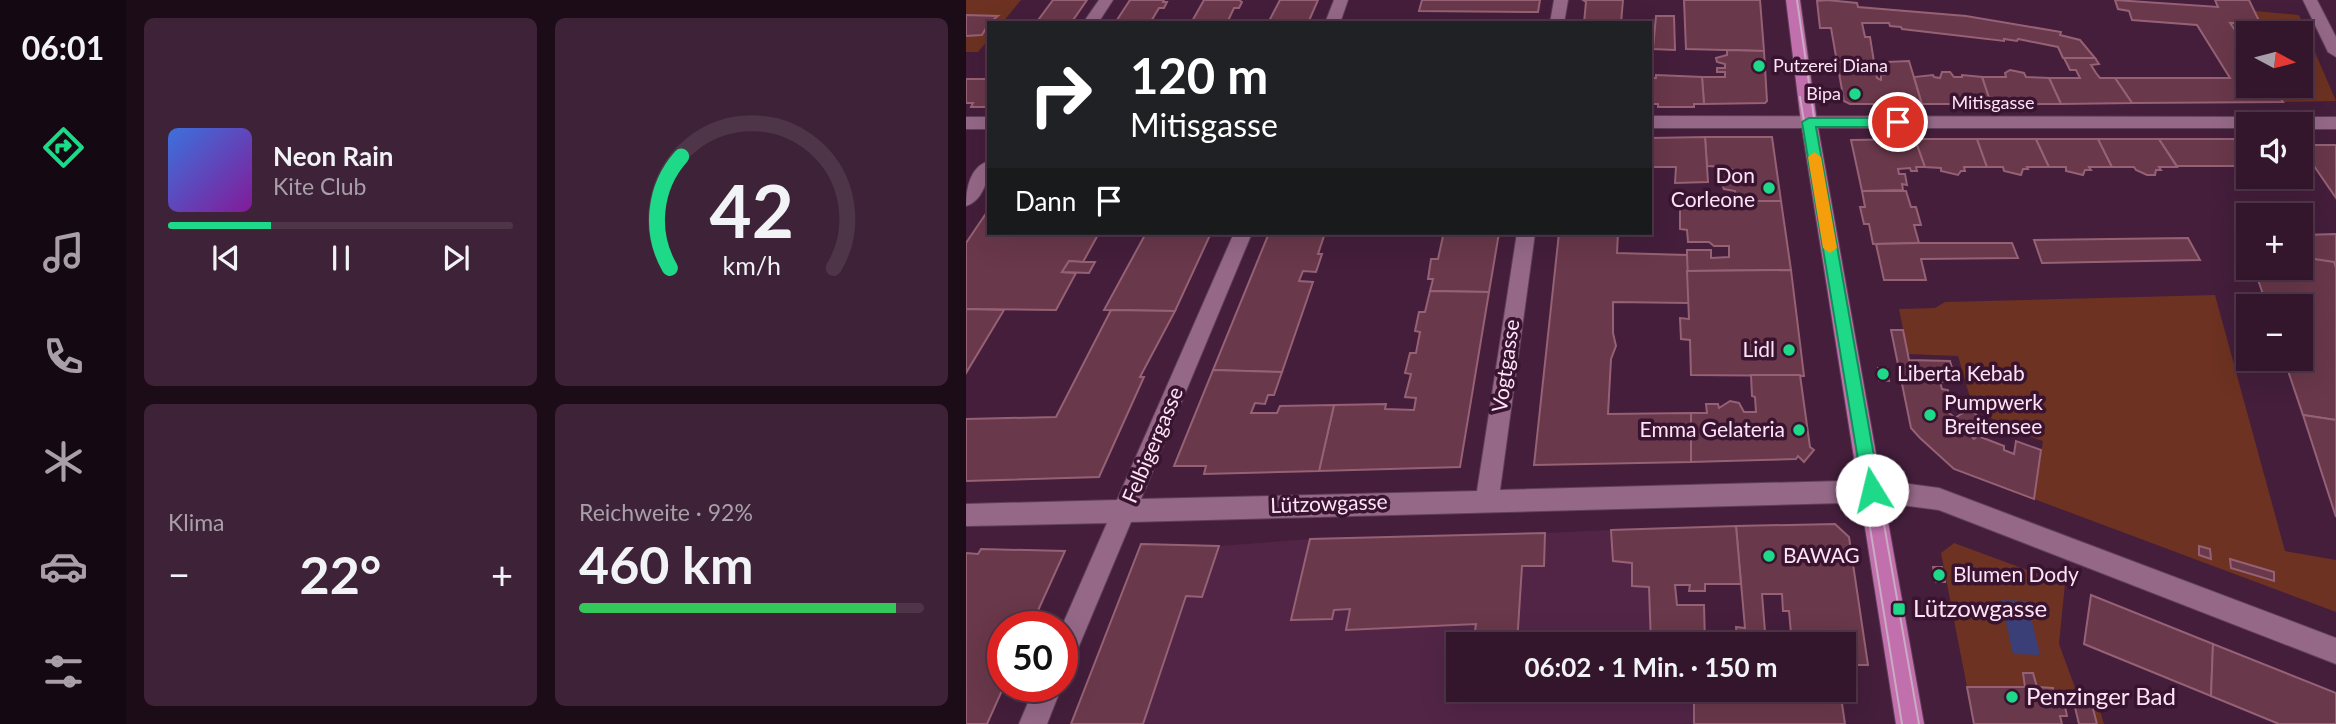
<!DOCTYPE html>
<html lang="de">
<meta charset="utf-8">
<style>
body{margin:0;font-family:Lato,sans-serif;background:#3e2338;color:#f1f3f6;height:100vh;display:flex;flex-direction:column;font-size:26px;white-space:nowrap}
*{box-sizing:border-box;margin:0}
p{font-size:23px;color:#a99fa9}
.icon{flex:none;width:38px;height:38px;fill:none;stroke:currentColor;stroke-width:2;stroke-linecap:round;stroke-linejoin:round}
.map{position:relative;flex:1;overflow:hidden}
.panel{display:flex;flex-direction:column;gap:18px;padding:18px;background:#1c0c18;width:840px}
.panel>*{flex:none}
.top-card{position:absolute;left:21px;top:21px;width:665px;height:214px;border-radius:0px;box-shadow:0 7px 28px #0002,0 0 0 2px #4e3548;background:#202124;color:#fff;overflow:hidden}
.needle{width:46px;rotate:97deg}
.controls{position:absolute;left:1270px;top:21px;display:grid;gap:14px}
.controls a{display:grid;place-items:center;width:77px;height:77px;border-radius:0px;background:#33162c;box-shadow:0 7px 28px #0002,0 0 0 2px #4e3548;font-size:35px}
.speed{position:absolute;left:21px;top:611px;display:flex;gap:14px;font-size:35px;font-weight:700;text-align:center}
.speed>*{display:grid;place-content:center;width:91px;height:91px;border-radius:50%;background:#33162c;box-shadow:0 7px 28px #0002,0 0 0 2px #4e3548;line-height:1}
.speed .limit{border:10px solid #d22;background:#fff;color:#111}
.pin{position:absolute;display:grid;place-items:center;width:60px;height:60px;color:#fff;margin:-30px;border:4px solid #fff;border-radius:50%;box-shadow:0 2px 7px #0007}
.me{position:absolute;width:77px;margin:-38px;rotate:351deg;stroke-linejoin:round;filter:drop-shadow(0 0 5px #0008)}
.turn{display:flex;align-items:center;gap:24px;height:147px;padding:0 28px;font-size:32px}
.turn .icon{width:91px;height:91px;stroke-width:2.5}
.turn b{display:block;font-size:49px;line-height:60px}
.then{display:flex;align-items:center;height:66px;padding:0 28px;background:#0003;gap:14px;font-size:26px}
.big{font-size:52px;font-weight:700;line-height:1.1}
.panel .card{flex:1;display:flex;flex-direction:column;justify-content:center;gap:10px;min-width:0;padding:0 24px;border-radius:10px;background:#3e2338}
.panel .dial{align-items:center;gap:0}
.dial svg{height:182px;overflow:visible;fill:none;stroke:#4e3548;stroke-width:7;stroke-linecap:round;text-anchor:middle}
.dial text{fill:#f1f3f6;stroke:none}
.song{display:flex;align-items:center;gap:21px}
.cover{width:84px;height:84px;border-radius:10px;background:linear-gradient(135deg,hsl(220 70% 55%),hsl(290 70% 35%))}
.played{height:7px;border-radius:4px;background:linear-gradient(90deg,#1dd988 30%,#4e3548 30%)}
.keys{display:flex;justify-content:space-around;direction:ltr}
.heat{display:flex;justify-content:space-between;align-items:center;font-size:38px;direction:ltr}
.charge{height:10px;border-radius:5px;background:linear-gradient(90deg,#34c759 92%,#4e3548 0)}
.panel .tiles{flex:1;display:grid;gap:18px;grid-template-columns:repeat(2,1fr)}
.trip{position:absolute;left:480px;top:632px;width:410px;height:70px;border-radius:0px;background:#33162c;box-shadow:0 7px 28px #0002,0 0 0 2px #4e3548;font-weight:700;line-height:70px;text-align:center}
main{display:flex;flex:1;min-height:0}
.tab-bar{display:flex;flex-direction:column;width:126px;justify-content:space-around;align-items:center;background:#140912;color:#a99fa9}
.tab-bar .icon{width:49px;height:49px}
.tab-bar .active{color:#1dd988}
.tab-bar b{font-size:32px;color:#f1f3f6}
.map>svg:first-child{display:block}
</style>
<main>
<nav class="tab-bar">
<b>06:01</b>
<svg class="icon active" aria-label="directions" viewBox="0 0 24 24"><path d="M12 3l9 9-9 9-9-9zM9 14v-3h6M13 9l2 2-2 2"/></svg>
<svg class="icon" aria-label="music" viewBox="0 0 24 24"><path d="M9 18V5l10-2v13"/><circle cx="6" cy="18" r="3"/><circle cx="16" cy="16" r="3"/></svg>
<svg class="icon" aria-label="phone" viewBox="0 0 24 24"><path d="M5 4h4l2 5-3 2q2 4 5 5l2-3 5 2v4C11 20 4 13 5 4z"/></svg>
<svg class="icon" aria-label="climate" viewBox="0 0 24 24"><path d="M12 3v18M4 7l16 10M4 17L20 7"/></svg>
<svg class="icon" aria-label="car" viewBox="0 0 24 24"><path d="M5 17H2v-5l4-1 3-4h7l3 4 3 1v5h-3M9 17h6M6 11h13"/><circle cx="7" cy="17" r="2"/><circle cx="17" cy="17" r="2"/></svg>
<svg class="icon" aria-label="filters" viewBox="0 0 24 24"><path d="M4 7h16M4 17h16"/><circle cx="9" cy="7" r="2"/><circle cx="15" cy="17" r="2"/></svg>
</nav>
<section class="panel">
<div class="tiles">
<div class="card">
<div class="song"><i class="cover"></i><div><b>Neon Rain</b><p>Kite Club</p></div></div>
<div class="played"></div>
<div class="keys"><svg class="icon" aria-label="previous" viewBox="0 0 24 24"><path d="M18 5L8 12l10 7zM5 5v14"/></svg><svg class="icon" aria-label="pause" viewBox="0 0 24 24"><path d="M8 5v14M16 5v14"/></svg><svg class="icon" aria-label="next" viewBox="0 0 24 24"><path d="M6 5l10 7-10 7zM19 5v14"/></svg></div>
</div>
<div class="card dial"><svg viewBox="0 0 100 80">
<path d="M14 69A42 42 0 1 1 86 69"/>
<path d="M14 69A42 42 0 0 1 19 20" stroke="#1dd988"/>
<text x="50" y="56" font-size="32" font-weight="700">42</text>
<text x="50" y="72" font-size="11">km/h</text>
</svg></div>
<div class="card"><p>Klima</p>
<div class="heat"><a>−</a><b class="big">22°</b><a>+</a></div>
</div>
<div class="card"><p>Reichweite · 92%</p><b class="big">460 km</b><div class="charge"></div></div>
</div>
</section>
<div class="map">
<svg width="1370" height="724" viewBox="0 0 1370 724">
<rect width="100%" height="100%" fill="#441e3b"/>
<g fill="#522547">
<polygon points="645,530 647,561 666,563 666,586 683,587 685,644 551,644 556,566 577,565 579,533"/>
<polygon points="344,539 326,620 366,619 368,610 384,609 510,624 507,644 492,644 492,690 728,690 728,724 177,724 220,596 236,597 253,546"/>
</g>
<g fill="#6d3221">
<polygon points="0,0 55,0 36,23 23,23 23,39 12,52 0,52"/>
<polygon points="1289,11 1333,15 1370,101 1317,102 1306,86 1335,86 1335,33 1283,33 1283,50 1264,23 1294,25"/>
<polygon points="1249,295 1319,551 1370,560 1370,612 1068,499 1077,441 1034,427 1003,394 992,356 942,354 933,309 969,308 979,302"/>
<polygon points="988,543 1099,584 1093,644 1111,693 1129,694 1138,724 1131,724 1125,701 1107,699 1091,706 1087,688 1071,687 1067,673 1057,673 1059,687 1001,687 975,553"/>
</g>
<polygon fill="#3a3f78" points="1035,600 1061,601 1074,655 1047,654"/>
<g fill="#69384a" stroke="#966174" stroke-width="2">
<polygon points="87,0 121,0 105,23 70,23"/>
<polygon points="164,0 198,0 197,2 201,2 198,8 193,8 184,23 149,23"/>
<polygon points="238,0 273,0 276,2 273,8 268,8 261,23 225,23"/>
<polygon points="314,0 352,0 342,23 299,23 302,23"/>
<polygon points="456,0 574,0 572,12 453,11"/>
<polygon points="617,0 657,0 655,23 618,23 620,2"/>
<polygon points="718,0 794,0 798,51 720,49"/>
<polygon points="861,0 891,3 892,7 1000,16 1095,32 1094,35 1114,40 1129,58 1097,58 1092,47 1052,39 1051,41 1038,39 1038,41 936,29 935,27 924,26 923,23 896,23 899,37 904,37 908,62 871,62 865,28 854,28 851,1"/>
<polygon points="1149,0 1252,7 1249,0 1283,0 1295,25 1264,23 1283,50 1283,86 1306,86 1317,102 1166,103 1149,78 1264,78 1231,25 1166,20 1163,11 1152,9"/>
<polygon points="0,15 32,16 23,23 16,35 0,36"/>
<polygon points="690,16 708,16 709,50 687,49"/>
<polygon points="761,50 798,51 801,101 799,103 738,104 736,77 759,77 759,72 751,72 751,68 759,68 759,64 751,62 750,58 761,55"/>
<polygon points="1098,58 1129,58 1133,64 1125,65 1130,73 1134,78 1149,78 1166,103 1095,104 1083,78 1114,78 1110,70 1104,70"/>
<polygon points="943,61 956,104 884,104 878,101 871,62 908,62 911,78 915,80 915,75 920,75 921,62"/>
<polygon points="1044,70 1058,73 1060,77 1083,78 1095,104 1025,104 1016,77 1040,77 1039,73"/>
<polygon points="976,72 984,72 988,77 996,77 996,75 1016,77 1025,104 956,104 948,77 967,75 968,77 974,78"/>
<polygon points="690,75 736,77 738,104 728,104 728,107 692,107 692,104 684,104 684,78 690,78"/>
<polygon points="0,79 23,79 23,107 5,107 7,103 0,103"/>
<polygon points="739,137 806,137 815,201 770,201 769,191 758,189 756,184 760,176 768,176 767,170 762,167 741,166"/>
<polygon points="739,137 742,182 709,183 710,167 684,167 684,138"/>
<polygon points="949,139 959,167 950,167 951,171 945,171 944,168 932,169 933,174 939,174 941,185 936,184 937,190 896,191 885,140"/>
<polygon points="949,139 1011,139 1021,167 998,167 999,171 995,171 992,175 975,171 975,168 959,167"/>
<polygon points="1011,139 1070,139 1083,167 1061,167 1062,169 1057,169 1055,175 1038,171 1037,167 1021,167"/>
<polygon points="1070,139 1132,139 1146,167 1123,167 1125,170 1119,170 1117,175 1100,171 1100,167 1083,167"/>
<polygon points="1132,139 1193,139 1211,167 1193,167 1195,170 1190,170 1189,175 1181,175 1170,170 1168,167 1146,167"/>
<polygon points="1193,139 1283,139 1283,166 1211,166"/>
<polygon points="1335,145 1370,145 1370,198 1348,166 1335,166"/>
<polygon points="896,191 940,191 945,207 950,207 955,225 948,225 953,243 907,244 903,224 898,224 894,207 899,207"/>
<polygon points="722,201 815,201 825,270 721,271 721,250 745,250 745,258 763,257 763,246 748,246 743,242 722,242 721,230 714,229 714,208 721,208"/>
<polygon points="23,209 23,233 133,233 117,262 103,261 96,272 110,273 90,310 0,309 0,243"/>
<polygon points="180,233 245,233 209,311 138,310"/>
<polygon points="303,233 364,233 363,236 358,236 352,254 356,254 350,272 337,271 333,281 347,282 316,372 247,370"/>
<polygon points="472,233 533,233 523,292 464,291 467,279 462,279 465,259 472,259 477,236 471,236"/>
<polygon points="593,233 652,233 651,253 721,255 723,303 647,302 647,333 650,346 645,359 642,414 725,413 725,462 568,465"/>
<polygon points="1370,234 1370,264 1335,257 1335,235"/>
<polygon points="1222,238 1234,260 1076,263 1068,240"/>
<polygon points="953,243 1046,243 1052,258 955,259 960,280 918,280 910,244"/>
<polygon points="1335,257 1368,262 1370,268 1370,420 1337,415 1318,359 1335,359 1335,306 1301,306 1288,268 1335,268"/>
<polygon points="103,261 117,262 129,262 123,273 96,272"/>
<polygon points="825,270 838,376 725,375 724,340 715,339 714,318 723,319 721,271"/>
<polygon points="464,291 523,292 494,467 353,471 368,405 420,404 419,409 448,410 450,398 439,397 445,374 439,373 444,353 450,353 454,332 449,331 453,312 459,312"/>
<polygon points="0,309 38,310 0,373"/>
<polygon points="145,310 209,311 174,377 178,377 133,477 0,481 0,419 90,417"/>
<polygon points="925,330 937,330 943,360 984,361 990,382 974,382 976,389 982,390 985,404 981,404 982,412 989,418 1004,408 1019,424 1004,435 1008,439 1012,436 1038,446 1038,450 1048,454 1050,441 1075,450 1068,499 988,469 954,438 945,428"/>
<polygon points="912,368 921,368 923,381 913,380"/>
<polygon points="247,370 316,372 308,395 302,395 299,404 289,403 285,413 311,413 314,406 368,405 353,471 238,474 240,466 208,466"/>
<polygon points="785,375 834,375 844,447 848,450 838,462 832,456 830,459 725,462 725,413 741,413 740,404 752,404 753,408 764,401 773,403 778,412 790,412 789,397 786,396"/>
<polygon points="1337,415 1370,420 1370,517"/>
<polygon points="869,524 883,537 902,665 877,665 877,644 826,644 823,611 817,611 816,594 796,594 800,644 781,644 781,640 771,640 770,627 779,628 770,526"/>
<polygon points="770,526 775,584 739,584 739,591 723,591 724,585 709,585 711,605 738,605 739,644 685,644 683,587 666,586 666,563 647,561 645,530"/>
<polygon points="579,533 578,566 556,566 551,644 507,644 510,624 380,630 384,609 368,610 366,619 325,620 344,539"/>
<polygon points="175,544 253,546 236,597 220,596 177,724 105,724"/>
<polygon points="1233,546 1244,549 1245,559 1233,555"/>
<polygon points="15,549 99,551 65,626 37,626 38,686 21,724 0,724 0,553 12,554"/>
<polygon points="1264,559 1308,572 1308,581 1265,568"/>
<polygon points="967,567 976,567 979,582 970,582"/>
<polygon points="1125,595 1247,644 1245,696 1118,644"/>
<polygon points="1247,644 1370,693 1370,724 1313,724 1245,696"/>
<polygon points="1057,673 1067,673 1071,687 1087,688 1091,706 1099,706 1101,716 1094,716 1096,724 1008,724 1001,687 1059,687"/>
<polygon points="728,690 874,690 879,724 728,724"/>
<polygon points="1107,699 1125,701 1131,724 1113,724"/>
</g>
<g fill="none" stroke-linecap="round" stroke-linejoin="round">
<g stroke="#603f59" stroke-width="2">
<g id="minor">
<polygon points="133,0 147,0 132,23 117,23"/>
<polygon points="368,0 382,0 374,23 359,23"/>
<polygon points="588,0 602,0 598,23 584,23"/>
<polygon points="1337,0 1351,0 1370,37 1370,57 1362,52"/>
<polygon points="684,116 1370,117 1370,129 1335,129 1335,124 1283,124 1283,128 684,128"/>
<rect x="0" y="117" width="23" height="12"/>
<path d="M23,161C23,177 18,200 0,206C0,189 4,166 23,161Z"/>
<polygon points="268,233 286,233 175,499 511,491 551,233 569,233 534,490 913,480 973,488 1370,638 1370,664 973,510 913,502 165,522 105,665 96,669 96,626 141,523 0,526 0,504 151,500"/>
<polygon points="69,686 96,686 81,724 53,724"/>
</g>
</g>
<g stroke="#603f59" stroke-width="2">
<polygon id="major" points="820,0 834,0 851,122 958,724 930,724 835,122"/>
</g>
<use href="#minor" fill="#956888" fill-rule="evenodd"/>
<use href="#major" fill="#c170ad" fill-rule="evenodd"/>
<g stroke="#c9acc1" stroke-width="2">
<polyline points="831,0 854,159 953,724"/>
<polyline points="834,97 936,724"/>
</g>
</g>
<polygon fill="#1dd988" stroke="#138d58" stroke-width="2" points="843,118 932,118 938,122 932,127 850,127 914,490 912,496 906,498 899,496 897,490 836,122"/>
<polygon fill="#f59e0b" points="848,152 855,157 871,248 864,253 857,248 842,157"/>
<g fill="#1dd988" stroke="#391431" stroke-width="2.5">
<circle cx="793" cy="66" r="7"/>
<circle cx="889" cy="94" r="7"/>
<circle cx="803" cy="188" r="7"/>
<circle cx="823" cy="350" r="7"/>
<circle cx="917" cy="374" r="7"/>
<circle cx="964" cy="415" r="7"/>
<circle cx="833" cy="430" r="7"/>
<circle cx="803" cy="556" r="7"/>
<circle cx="973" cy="575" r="7"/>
<rect x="926" y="602" width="14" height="14" rx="3.5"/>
<circle cx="1046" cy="697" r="7"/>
</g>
<g text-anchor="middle" stroke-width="7" stroke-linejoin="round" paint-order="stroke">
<g font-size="18" fill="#fde3f5" stroke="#391431" text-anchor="start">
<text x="807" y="72">Putzerei Diana</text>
<text x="875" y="100" text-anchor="end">Bipa</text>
</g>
<g font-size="18" fill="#fde3f5" stroke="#391431">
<text x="1027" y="109">Mitisgasse</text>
</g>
<g font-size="21" fill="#fde3f5" stroke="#391431" text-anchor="start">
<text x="789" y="183" text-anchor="end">Don<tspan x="789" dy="24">Corleone</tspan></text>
<text x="809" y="357" text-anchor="end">Lidl</text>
<text x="931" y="381">Liberta Kebab</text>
<text x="978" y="410">Pumpwerk<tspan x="978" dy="24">Breitensee</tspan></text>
<text x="819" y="437" text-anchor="end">Emma Gelateria</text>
<text x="817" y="563">BAWAG</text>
<text x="987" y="582">Blumen Dody</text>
</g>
<g font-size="21" fill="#fde3f5" stroke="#391431">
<text transform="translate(540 366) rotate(-82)" y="7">Vogtgasse</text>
<text transform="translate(187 445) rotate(-67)" y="7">Felbigergasse</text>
<text transform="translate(363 504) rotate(-2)" y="7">Lützowgasse</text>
</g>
<g font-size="24" fill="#fde3f5" stroke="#391431" text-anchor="start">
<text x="947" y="617">Lützowgasse</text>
<text x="1060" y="705">Penzinger Bad</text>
</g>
</g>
</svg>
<div class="controls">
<a><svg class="needle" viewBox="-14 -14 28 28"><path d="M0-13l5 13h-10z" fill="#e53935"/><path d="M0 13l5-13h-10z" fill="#a99fa9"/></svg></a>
<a><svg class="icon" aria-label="sound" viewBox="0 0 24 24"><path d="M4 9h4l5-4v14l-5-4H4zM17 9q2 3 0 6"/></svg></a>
<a>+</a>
<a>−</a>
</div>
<div class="speed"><div class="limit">50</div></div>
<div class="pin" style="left:932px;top:122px;background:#d93025"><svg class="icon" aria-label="arrive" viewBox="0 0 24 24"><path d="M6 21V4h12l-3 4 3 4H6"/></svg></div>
<svg class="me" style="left:906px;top:490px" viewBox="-20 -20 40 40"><circle r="19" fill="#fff"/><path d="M0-13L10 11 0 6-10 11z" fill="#1dd988"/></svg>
<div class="trip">06:02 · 1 Min. · 150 m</div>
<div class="top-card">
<div class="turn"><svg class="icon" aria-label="right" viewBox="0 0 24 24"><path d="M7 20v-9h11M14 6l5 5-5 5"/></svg><div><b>120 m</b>Mitisgasse</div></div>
<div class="then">Dann<svg class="icon" aria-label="arrive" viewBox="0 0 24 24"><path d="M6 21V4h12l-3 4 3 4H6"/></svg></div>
</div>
</div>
</main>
